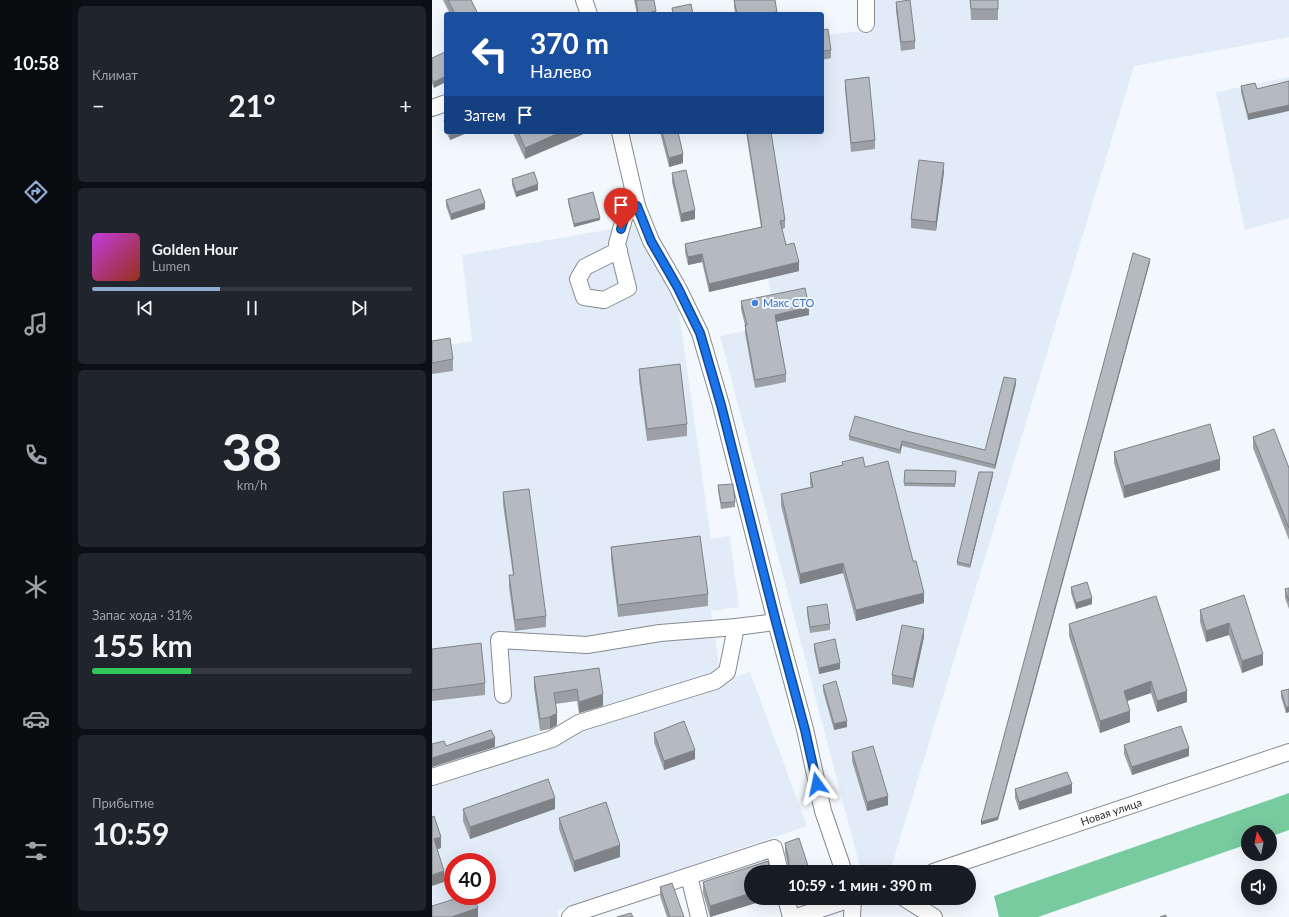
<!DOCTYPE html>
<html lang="ru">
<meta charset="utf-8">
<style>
body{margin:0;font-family:Lato,sans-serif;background:#20242c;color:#f1f3f6;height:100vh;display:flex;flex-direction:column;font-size:15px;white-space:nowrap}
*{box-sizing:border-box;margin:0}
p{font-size:13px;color:#9ea1a6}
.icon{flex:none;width:22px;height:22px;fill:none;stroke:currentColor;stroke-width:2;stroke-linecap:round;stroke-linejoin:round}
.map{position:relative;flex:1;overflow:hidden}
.side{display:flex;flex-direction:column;gap:6px;padding:6px;background:#0d0f14;width:360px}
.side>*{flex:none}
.guide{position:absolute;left:12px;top:12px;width:380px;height:122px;border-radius:4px;box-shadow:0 4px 16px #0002;background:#1a4fa0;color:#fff;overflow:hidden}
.needle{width:26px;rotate:350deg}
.fabs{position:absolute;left:809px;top:825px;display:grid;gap:8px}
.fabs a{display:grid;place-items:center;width:36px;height:36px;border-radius:50%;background:#171b24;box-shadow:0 4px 16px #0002;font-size:20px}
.speed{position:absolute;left:12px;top:853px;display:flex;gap:8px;font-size:20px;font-weight:700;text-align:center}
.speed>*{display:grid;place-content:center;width:52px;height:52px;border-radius:50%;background:#171b24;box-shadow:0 4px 16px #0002;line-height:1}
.speed .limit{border:6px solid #d22;background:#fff;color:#111}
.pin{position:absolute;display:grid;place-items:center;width:34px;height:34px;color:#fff;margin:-41px -17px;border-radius:50% 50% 50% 0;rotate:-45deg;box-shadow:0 0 4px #0007}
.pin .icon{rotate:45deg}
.me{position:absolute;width:44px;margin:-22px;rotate:348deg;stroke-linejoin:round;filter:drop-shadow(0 0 3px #0008)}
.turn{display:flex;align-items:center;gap:14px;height:84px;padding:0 20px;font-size:18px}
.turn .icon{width:52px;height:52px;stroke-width:2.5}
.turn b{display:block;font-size:28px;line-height:34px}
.then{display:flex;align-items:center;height:38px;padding:0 20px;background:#0003;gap:8px;font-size:15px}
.big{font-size:30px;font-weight:700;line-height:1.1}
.side .widget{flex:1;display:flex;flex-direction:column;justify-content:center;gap:6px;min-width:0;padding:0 14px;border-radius:6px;background:#20242c}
.side .dial{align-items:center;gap:0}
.dial b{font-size:52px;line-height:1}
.song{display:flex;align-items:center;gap:12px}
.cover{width:48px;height:48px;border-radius:6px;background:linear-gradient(135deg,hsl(290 70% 55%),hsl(10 70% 35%))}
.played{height:4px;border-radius:2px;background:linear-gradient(90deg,#8eacd2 40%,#363941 40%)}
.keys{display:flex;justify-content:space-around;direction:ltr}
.heat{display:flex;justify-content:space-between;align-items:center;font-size:22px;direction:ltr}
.charge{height:6px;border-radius:3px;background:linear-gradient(90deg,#34c759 31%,#363941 0)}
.trip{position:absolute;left:312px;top:865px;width:232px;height:40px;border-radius:20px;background:#171b24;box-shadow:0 4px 16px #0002;font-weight:700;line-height:40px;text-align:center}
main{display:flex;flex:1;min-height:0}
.dock{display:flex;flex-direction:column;width:72px;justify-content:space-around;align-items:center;background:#090b0e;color:#9ea1a6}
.dock .icon{width:28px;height:28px}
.dock .on{color:#8eacd2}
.dock b{font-size:18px;color:#f1f3f6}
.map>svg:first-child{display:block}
</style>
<main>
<nav class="dock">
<b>10:58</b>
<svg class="icon on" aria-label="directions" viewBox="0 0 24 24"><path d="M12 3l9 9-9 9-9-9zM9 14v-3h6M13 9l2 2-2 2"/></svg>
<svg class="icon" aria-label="music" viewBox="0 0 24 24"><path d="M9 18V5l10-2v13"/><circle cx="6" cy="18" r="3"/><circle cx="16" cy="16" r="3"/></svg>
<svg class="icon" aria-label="phone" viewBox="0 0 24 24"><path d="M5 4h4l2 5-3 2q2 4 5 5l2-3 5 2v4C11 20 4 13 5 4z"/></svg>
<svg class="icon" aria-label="climate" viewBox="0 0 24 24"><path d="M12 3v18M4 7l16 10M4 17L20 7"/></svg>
<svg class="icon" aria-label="car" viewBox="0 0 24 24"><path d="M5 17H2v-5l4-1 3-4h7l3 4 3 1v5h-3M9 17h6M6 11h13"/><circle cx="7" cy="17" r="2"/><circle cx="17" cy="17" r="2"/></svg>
<svg class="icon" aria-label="filters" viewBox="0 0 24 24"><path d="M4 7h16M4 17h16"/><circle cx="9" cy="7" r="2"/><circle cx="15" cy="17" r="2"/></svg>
</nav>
<section class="side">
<div class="widget"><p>Климат</p>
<div class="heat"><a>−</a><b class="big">21°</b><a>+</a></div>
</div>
<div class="widget">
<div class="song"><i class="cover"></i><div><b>Golden Hour</b><p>Lumen</p></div></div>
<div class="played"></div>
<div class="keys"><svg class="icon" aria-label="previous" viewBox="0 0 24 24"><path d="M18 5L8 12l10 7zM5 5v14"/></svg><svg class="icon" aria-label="pause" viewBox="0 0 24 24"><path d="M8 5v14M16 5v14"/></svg><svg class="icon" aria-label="next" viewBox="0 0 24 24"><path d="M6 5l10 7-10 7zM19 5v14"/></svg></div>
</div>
<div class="widget dial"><b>38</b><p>km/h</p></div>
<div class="widget"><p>Запас хода · 31%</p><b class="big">155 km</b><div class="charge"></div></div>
<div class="widget"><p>Прибытие</p><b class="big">10:59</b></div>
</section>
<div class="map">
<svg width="857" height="917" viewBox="0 0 857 917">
<rect width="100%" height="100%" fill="#f3f8fe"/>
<g fill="#e2ecf9" fill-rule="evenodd">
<polygon points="443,0 857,0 857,37 702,66 459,868 428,867 288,336 343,324 314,132 390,132 390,35 443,30"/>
<polygon points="857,77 857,218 813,230 784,92"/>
<polygon points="203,225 245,297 279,539 298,536 307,607 279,611 288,673 172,712 167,679 102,688 108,731 91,746 0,775 0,348 40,341 30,255"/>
<path d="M318,672L375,826L125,911L127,917H0V782ZM21,862H55V896H21Z"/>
</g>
<polygon fill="#78ca9f" points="857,793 857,830 838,837 838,832 816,832 816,844 606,917 567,917 562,896"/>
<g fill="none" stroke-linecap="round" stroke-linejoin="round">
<g stroke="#868a90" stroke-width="18">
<g id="minor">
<polyline points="152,0 157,14"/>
<polyline points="434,24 434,0"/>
<polyline points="0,108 14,103"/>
<polyline points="188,132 205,206 219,241 246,288 268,333 289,405 344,622 373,729 391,811 412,872"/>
<polyline points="187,250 153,267 146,279 152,297 172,300 196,288 185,244 193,215 205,206"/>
<polyline points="71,695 67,640 155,645 228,633 304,627"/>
<polyline points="0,777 120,739 147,723 283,681 295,672 304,627 344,622"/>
<path id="s1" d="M501,872L857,752"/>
<polyline points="257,876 267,917"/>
<polyline points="354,898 359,917"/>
<polyline points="472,898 502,917"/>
<polyline points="138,917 141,914 342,848 348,872"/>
<polyline points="364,917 422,898"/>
<polyline points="420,917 421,898"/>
</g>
</g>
<use href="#minor" stroke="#fff" stroke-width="16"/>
</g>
<g fill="#9ca0a5">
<polygon points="11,0 39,0 46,14 18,14"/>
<polygon points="202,0 222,0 224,14 205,14"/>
<polygon points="302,0 343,0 345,14 303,14 302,6"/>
<polygon points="538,0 566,0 566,20 539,20"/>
<polygon points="464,2 483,41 483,49 469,51 464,11"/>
<polygon points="390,30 399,50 399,58 390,60"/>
<polygon points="14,54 2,88 0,84 0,58"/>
<polygon points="413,80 443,140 443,149 419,152 413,89"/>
<polygon points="823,83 816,120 809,92 809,86"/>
<polygon points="14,119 14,131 12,126 12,120"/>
<polygon points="14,132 37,132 18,140"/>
<polygon points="82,132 156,132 93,159 82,135"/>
<polygon points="228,132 246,132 251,163 237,167"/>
<polygon points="314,132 339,132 353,220 353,228 350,229 354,245 367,271 277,292 270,262 256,265 253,252 253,244 329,227"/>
<polygon points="512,172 504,231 479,228 479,219"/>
<polygon points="240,173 263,219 249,222 240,182"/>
<polygon points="80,179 106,190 84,197 80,185"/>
<polygon points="136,199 168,220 142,227 136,202"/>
<polygon points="14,200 53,209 19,220 14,206"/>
<polygon points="309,301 377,315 345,322 354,374 354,382 323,388 313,333 313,325 309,309"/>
<polygon points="0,341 21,359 21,371 0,374"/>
<polygon points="207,369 255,424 255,436 215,441 207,380"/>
<polygon points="584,384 563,469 470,446 468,454 417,440 417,436 475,431 553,450"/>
<polygon points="821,437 857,468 857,540 821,448"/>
<polygon points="682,452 788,470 692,498 682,463"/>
<polygon points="410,462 433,467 492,603 424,621 411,573 368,584 349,505 349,494 379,487 378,484 378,473 410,465"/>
<polygon points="473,470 524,471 523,487 472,486"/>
<polygon points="561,475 538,568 525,565 525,562"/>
<polygon points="286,485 303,502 303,507 289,509 286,490"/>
<polygon points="71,492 114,616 114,627 83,631 77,587 77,575 81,575 71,504"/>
<polygon points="179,547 276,594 276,606 186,617 179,559"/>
<polygon points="639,587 660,604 644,609 639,593"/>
<polygon points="857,588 857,609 853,598 853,589"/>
<polygon points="812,595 831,665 810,673 797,635 774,642 768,622 768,610"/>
<polygon points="375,607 398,624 398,630 378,633 375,613"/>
<polygon points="637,624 755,702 725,712 719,693 695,701 698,722 668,733 637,636"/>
<polygon points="492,637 481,688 460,684 460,675"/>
<polygon points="382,644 408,669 387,674 382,650"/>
<polygon points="0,649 53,683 53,695 0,701"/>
<polygon points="167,668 171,706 147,713 145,701 123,704 125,725 118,729 108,731 102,688 102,677"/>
<polygon points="391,685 415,727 402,730 391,691"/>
<polygon points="857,689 857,712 854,713 849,697 849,691"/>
<polygon points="222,733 263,759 232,770 222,742"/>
<polygon points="692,745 757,756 700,775 692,754"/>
<polygon points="420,752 456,805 435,811 420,761"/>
<polygon points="583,789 640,793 587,810 583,798"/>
<polygon points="31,809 123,809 38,839 31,821"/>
<polygon points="127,818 188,857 142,872 127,829"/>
<polygon points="353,843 378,872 356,872 356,867 353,852"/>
<polygon points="271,882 319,898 340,898 278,917 271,893"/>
<polygon points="228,887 252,917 235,917 228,896"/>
</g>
<g fill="#7f8286">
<polygon points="224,11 224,14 211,14"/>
<polygon points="14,76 14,82 2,88 2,82"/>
<polygon points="857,105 857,111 816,120 816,114"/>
<polygon points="23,132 37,132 18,140 18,134"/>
<polygon points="129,132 156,132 93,159 93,148"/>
<polygon points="251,154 251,163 237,167 237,158"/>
<polygon points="512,163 512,172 504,231 504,222"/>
<polygon points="106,184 106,190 84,197 84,192"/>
<polygon points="53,203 53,209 19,220 19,214"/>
<polygon points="263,210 263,219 249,222 249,214"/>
<polygon points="168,218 168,220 142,227 142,224"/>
<polygon points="270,254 270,262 256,265 256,257"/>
<polygon points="718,259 718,262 566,820 549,825 549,822"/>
<polygon points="367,262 367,271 277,292 277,284"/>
<polygon points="377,307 377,315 343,322 343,315"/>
<polygon points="584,379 584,384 563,469 563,465"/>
<polygon points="470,441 470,446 468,454 468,450"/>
<polygon points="788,459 788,470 692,498 692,486"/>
<polygon points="561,472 561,475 538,568 538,565"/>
<polygon points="411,563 411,573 368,584 368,574"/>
<polygon points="492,593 492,603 424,621 424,610"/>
<polygon points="660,598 660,604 644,609 644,603"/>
<polygon points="797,623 797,635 774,642 774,631"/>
<polygon points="492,629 492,637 481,688 481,679"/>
<polygon points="831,654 831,665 810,673 810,661"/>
<polygon points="408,663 408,669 387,674 387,668"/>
<polygon points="719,681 719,693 692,702 692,691"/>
<polygon points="755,691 755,702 725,712 725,701"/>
<polygon points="171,694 171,706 147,713 147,702"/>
<polygon points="854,707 857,707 857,712 854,713"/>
<polygon points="698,711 698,722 668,733 668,721"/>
<polygon points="125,713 125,725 118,729 118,717"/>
<polygon points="415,721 415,727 402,730 402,724"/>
<polygon points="63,738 63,747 0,767 0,758"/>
<polygon points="757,748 757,756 700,775 700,767"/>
<polygon points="263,750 263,759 232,770 232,761"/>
<polygon points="640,784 640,793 587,810 587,802"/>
<polygon points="456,796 456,805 435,811 435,802"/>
<polygon points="123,798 123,809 38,839 38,827"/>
<polygon points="9,837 9,848 2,851 2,839"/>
<polygon points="188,845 188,857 142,872 142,861"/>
<polygon points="12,871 12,882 0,886 0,875"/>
<polygon points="319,893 319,898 340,898 278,917 278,906"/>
<polygon points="46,908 46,917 19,917"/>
</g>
<g fill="#b5bac0" stroke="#7f8286">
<polygon points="16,0 39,0 46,14 23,14"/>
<polygon points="204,0 222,0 224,11 211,14 206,14"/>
<polygon points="302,0 343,0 345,12 327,14 305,14"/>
<polygon points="478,0 483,41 469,42 464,2"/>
<polygon points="538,0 566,0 566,9 539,9"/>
<polygon points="259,4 261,14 241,14 240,8"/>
<polygon points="396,29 399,50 390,51 390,30"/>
<polygon points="13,52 14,54 14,76 2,82 0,79 0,58"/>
<polygon points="437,77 443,140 419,143 413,80"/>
<polygon points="857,81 857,105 816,114 809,86 823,83 825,89"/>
<polygon points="14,119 14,126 12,120"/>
<polygon points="17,132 23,132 18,134"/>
<polygon points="86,132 129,132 93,148"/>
<polygon points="230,132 246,132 251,154 237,158"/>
<polygon points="315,132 339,132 353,220 348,221 354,245 362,243 367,262 277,284 270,254 256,257 253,244 330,227"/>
<polygon points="487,160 512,163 504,222 479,219"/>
<polygon points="254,170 263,210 249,214 240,173"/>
<polygon points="102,172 106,184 84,192 80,179"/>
<polygon points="48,189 53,203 19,214 14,200"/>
<polygon points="161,192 168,218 142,224 136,199"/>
<polygon points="701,253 718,259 566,817 549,822"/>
<polygon points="373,288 377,307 343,315 354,374 323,380 313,325 315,325 309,301"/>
<polygon points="18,338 21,359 0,363 0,341"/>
<polygon points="248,364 255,424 215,429 207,369"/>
<polygon points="572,377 584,379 563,465 470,441 468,450 417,436 423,416 475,431 553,450"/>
<polygon points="778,424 788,459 692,486 682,452"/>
<polygon points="842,429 857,468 857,528 821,437"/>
<polygon points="431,457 433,467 456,461 481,561 484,561 492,593 424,610 411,563 368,574 349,494 381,487 378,473 411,465 410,462"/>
<polygon points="473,470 524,471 523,484 472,483"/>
<polygon points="547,472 561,472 538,565 525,562"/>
<polygon points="301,484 303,502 289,503 286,485"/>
<polygon points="97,489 114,616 83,620 77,575 82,575 71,492"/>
<polygon points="268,536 276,594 186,605 179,547"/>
<polygon points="655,582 660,598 644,603 639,587"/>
<polygon points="857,588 857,601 853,589"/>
<polygon points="812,595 831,654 810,661 797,623 774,631 768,610"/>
<polygon points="724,596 755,691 725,701 719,681 692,691 698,711 668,721 637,624"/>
<polygon points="395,604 398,624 378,627 375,607"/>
<polygon points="470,625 492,629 481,679 460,675"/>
<polygon points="403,639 408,663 387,668 382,644"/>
<polygon points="49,643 53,683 0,690 0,649"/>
<polygon points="167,668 171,694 147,702 145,689 122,693 125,713 118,717 108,719 102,677"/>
<polygon points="404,681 415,721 402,724 391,685"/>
<polygon points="857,689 857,707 854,707 849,691"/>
<polygon points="252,721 263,750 232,761 222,733"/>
<polygon points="749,726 757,748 700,767 692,745"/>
<polygon points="59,730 63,738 0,758 0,744 12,741 14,746"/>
<polygon points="441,746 456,796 435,802 420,752"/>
<polygon points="635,772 640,784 587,802 583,789"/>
<polygon points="116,779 123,798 38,827 31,809"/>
<polygon points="174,802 188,845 142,861 127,818"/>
<polygon points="2,816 9,837 2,839 12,871 0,875 0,817"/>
<polygon points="367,838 378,872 358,872 356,867 357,861 353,843"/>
<polygon points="336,861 339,872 319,872 319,893 278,906 271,882"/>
<polygon points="240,883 252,917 238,917 228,887"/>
<polygon points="32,896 42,896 46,908 19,917 0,917 0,906"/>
<polygon points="199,913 201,917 185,917"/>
<polygon points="734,915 734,917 728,917"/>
</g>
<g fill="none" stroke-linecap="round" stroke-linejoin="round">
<g stroke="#114b97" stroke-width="10">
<polyline id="route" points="189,229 193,215 205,206 219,241 246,288 268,333 289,405 344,622 373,730 385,784"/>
</g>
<use href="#route" stroke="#1a73e8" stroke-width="7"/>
</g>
<circle fill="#3f7fe0" stroke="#f3f8fe" stroke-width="1.5" cx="323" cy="303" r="4"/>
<g text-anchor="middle" stroke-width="4" stroke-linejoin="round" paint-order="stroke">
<g font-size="11" fill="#366cbe" stroke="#f3f8fe" text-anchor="start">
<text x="331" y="307">Макс СТО</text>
</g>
<g font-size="11" fill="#2a2c2f" stroke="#f3f8fe">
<text dy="4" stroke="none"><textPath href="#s1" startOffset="188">Новая улица</textPath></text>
</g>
</g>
</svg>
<div class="fabs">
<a><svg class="needle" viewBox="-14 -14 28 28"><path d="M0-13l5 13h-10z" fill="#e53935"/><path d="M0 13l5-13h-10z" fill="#9ea1a6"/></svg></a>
<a><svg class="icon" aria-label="sound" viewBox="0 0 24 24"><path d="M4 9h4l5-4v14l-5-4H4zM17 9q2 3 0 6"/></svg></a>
</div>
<div class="speed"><div class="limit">40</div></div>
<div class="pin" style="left:189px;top:229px;background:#d93025"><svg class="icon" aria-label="arrive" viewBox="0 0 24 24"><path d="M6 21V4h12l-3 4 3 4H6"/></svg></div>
<svg class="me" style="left:385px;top:784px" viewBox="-20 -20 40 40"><path d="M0-17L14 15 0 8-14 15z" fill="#1a73e8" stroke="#fff" stroke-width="4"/></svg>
<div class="trip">10:59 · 1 мин · 390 m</div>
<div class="guide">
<div class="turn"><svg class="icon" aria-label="left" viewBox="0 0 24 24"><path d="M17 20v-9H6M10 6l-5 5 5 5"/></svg><div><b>370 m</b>Налево</div></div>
<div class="then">Затем<svg class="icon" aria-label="arrive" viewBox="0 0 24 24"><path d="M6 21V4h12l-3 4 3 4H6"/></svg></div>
</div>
</div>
</main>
